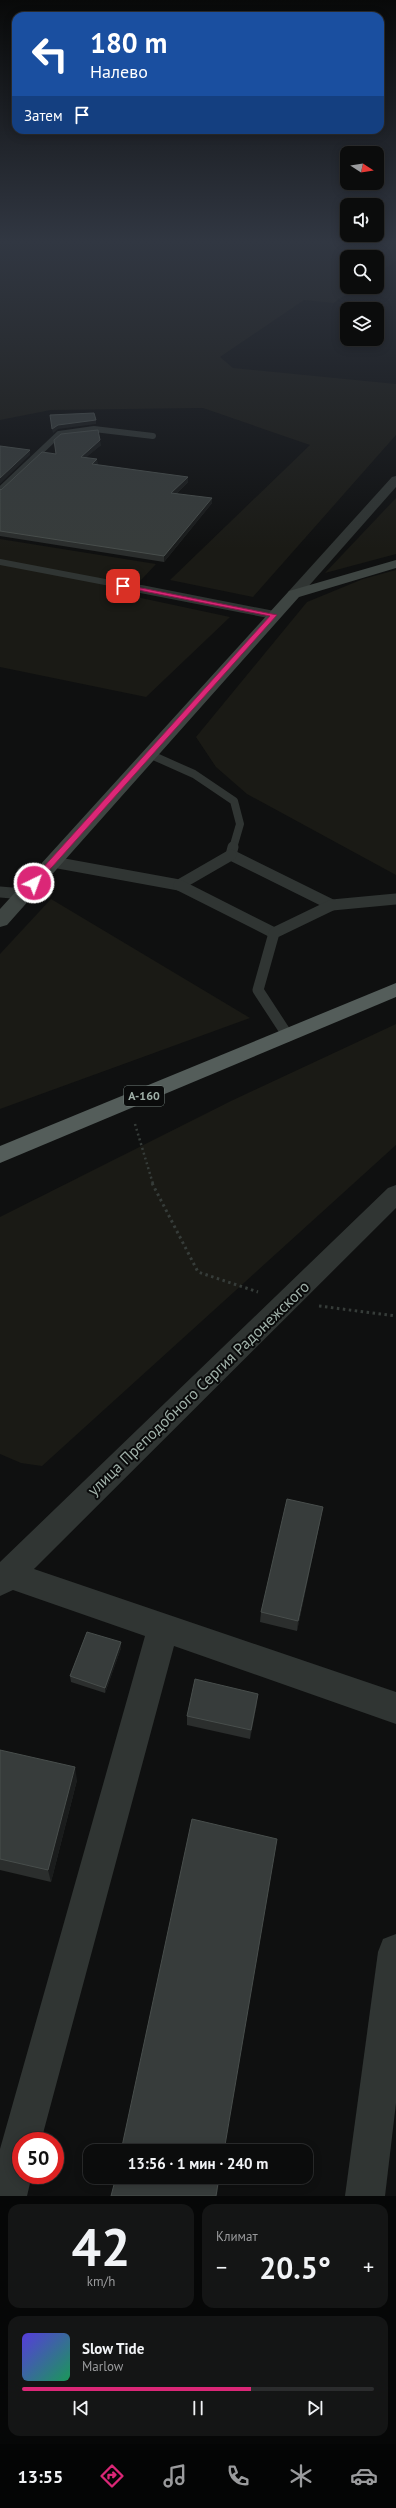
<!DOCTYPE html>
<html lang="ru">
<meta charset="utf-8">
<style>
body{margin:0;font-family:"PT Sans",sans-serif;background:#141515;color:#f1f3f6;height:100vh;display:flex;flex-direction:column;font-size:15px;white-space:nowrap}
*{box-sizing:border-box;margin:0}
p{font-size:13px;color:#9a9b9d}
.icon{flex:none;width:22px;height:22px;fill:none;stroke:currentColor;stroke-width:2;stroke-linecap:round;stroke-linejoin:round}
.map{position:relative;height:2196px;overflow:hidden}
.side{display:flex;flex-direction:column;gap:8px;padding:8px;background:#060707;flex:1}
.side>*{flex:none}
.banner{position:absolute;left:12px;top:12px;width:372px;height:122px;border-radius:12px;box-shadow:0 2px 10px #0003,0 0 0 1px #2b2c2d;background:#1a4fa0;color:#fff;overflow:hidden}
.needle{width:26px;rotate:102deg}
.controls{position:absolute;left:340px;top:146px;display:grid;gap:8px}
.controls a{display:grid;place-items:center;width:44px;height:44px;border-radius:8px;background:#0b0c0c;box-shadow:0 2px 10px #0003,0 0 0 1px #2b2c2d;font-size:20px}
.speed{position:absolute;left:12px;top:2132px;display:flex;gap:8px;font-size:20px;font-weight:700;text-align:center}
.speed>*{display:grid;place-content:center;width:52px;height:52px;border-radius:50%;background:#0b0c0c;box-shadow:0 2px 10px #0003,0 0 0 1px #2b2c2d;line-height:1}
.speed .limit{border:6px solid #d22;background:#fff;color:#111}
.pin{position:absolute;display:grid;place-items:center;width:34px;height:34px;color:#fff;margin:-17px;border-radius:8px;box-shadow:0 2px 6px #0006}
.me{position:absolute;width:44px;margin:-22px;rotate:42deg;stroke-linejoin:round;filter:drop-shadow(0 0 3px #0008)}
.turn{display:flex;align-items:center;gap:14px;height:84px;padding:0 12px;font-size:18px}
.turn .icon{width:52px;height:52px;stroke-width:2.5}
.turn b{display:block;font-size:28px;line-height:34px}
.then{display:flex;align-items:center;height:38px;padding:0 12px;background:#0003;gap:8px;font-size:15px}
.big{font-size:30px;font-weight:700;line-height:1.1}
.side .tile{flex:1;display:flex;flex-direction:column;justify-content:center;gap:6px;min-width:0;padding:0 14px;border-radius:12px;background:#141515}
.side .dial{align-items:center;gap:0}
.dial b{font-size:52px;line-height:1}
.song{display:flex;align-items:center;gap:12px}
.cover{width:48px;height:48px;border-radius:6px;background:linear-gradient(135deg,hsl(250 70% 55%),hsl(150 70% 35%))}
.played{height:4px;border-radius:2px;background:linear-gradient(90deg,#db2777 65%,#2b2c2d 65%)}
.keys{display:flex;justify-content:space-around;direction:ltr}
.heat{display:flex;justify-content:space-between;align-items:center;font-size:22px;direction:ltr}
.side .tiles{flex:1;display:grid;gap:8px;grid-template-columns:1fr 1fr}
.tile:last-child{grid-column:span 2}
.trip{position:absolute;left:83px;top:2144px;width:230px;height:40px;border-radius:12px;background:#0b0c0c;box-shadow:0 2px 10px #0003,0 0 0 1px #2b2c2d;font-weight:700;line-height:40px;text-align:center}
.tabs{display:flex;height:64px;justify-content:space-around;align-items:center;background:#040505;color:#9a9b9d}
.tabs .icon{width:28px;height:28px}
.tabs .on{color:#db2777}
.tabs b{font-size:18px;color:#f1f3f6}
.map>svg:first-child{display:block}
</style>
<div class="map">
<svg width="396" height="2196" viewBox="0 0 396 2196">
<rect width="100%" height="100%" fill="#0f1010"/>
<g fill="#1a1a15">
<polygon points="0,242 396,242 396,261 377,274 377,257 347,257 347,287 358,287 334,303 304,300 220,357 233,368 396,384 396,435 253,597 170,580 310,445 203,408 51,410 0,420"/>
<polygon points="396,498 396,554 325,573"/>
<polygon points="0,539 156,564 127,595 230,617 146,697 0,667"/>
<polygon points="396,570 396,875 247,794 216,767 196,737 307,602 363,579"/>
<polygon points="51,899 250,1018 0,1109 0,954"/>
<polygon points="396,1024 396,1145 42,1466 21,1463 0,1454 0,1217 231,1101"/>
</g>
<g fill="none" stroke-linecap="round" stroke-linejoin="round">
<polyline stroke="#363c39" stroke-width="2.5" stroke-dasharray="2 3" stroke-linecap="butt" points="135,1124 153,1184"/>
<g stroke="#363c39" stroke-width="3" stroke-dasharray="2.5 3.5" stroke-linecap="butt">
<polyline points="152,1183 198,1272 258,1292"/>
<polyline points="319,1306 396,1316"/>
</g>
<g stroke="#303533" stroke-width="6">
<polyline points="0,490 59,434 94,429 153,436"/>
<polyline points="0,562 147,590"/>
</g>
<g stroke="#303533" stroke-width="8">
<polyline points="141,589 274,615"/>
<polyline points="149,754 194,774 234,801 240,824 233,848"/>
</g>
<g stroke="#303533" stroke-width="11">
<polyline points="233,847 231,855 332,905"/>
<polyline points="53,862 179,885 231,855"/>
<polyline points="179,885 274,933"/>
<polyline points="0,892 24,894"/>
<polyline points="288,1036 258,990 274,933 332,905 396,899"/>
</g>
<g fill="#303533" fill-rule="evenodd">
<polygon points="396,1185 396,1208 34,1569 396,1692 396,1724 174,1646 41,2141 21,2141 21,2175 32,2175 27,2196 0,2196 0,2149 145,1636 13,1590 0,1596 0,1562 388,1188"/>
<polygon points="396,1934 396,2103 385,2196 345,2196 378,1952 383,1939"/>
</g>
<polygon fill="#303533" fill-rule="evenodd" points="396,476 396,487 299,597 289,597 287,594 289,591 392,477"/>
<polygon fill="#3e4542" fill-rule="evenodd" points="396,560 396,568 299,597 7,925 0,927 0,909 289,591"/>
<polygon fill="#545d5a" fill-rule="evenodd" points="396,983 396,997 0,1163 0,1146"/>
</g>
<g fill="#2b2e2d">
<polygon points="54,440 101,445 86,457 98,464 97,465 188,482 176,494 212,503 164,562 0,536 0,489 1,490 56,454"/>
<polygon points="321,1517 297,1631 260,1622 261,1612"/>
<polygon points="121,1648 105,1693 71,1682 70,1676"/>
<polygon points="257,1703 250,1739 187,1725 187,1716"/>
<polygon points="0,1750 77,1780 51,1882 0,1870"/>
</g>
<g fill="#1a1c1c">
<polygon points="96,420 96,424 58,429 53,433 52,429 58,425"/>
<polygon points="100,440 101,445 82,461 81,457"/>
<polygon points="30,450 30,455 0,484 0,478"/>
<polygon points="97,459 98,464 92,469 92,464"/>
<polygon points="188,477 188,482 172,498 171,493"/>
<polygon points="212,498 212,503 164,562 164,556"/>
<polygon points="323,1507 321,1517 297,1631 298,1621"/>
<polygon points="121,1642 121,1648 105,1693 105,1688"/>
<polygon points="258,1694 257,1703 250,1739 251,1730"/>
<polygon points="75,1767 77,1780 51,1882 48,1870"/>
<polygon points="277,1839 275,1852 224,2151"/>
<polygon points="219,2177 220,2177 217,2196 216,2196"/>
</g>
<g fill="#373c3b" stroke="#484e4c">
<polygon points="94,413 96,420 58,425 52,429 50,415"/>
<polygon points="98,430 100,440 81,457 97,459 92,464 188,477 171,493 212,498 164,556 0,531 0,489 1,490 42,452 56,454 54,440 61,434"/>
<polygon points="0,446 30,450 0,478"/>
<polygon points="287,1499 323,1507 298,1621 261,1612"/>
<polygon points="87,1632 121,1642 105,1688 70,1676"/>
<polygon points="195,1679 258,1694 251,1730 187,1716"/>
<polygon points="0,1750 75,1767 48,1870 0,1859"/>
<polygon points="192,1819 277,1839 224,2151 121,2151"/>
<polygon points="116,2177 219,2177 216,2196 111,2196"/>
</g>
<linearGradient id="sky" x2="0" y2="1"><stop stop-color="#080909"/><stop offset="0.44" stop-color="#313742"/><stop offset="1" stop-color="#313742" stop-opacity="0"/></linearGradient>
<rect width="396" height="549" fill="url(#sky)"/>
<polygon fill="#db2777" stroke="#8e194d" points="121,584 277,615 36,885 31,885 31,881 270,616 123,587"/>
<g text-anchor="middle" stroke-width="4" stroke-linejoin="round" paint-order="stroke">
<rect fill="#0a0b0b" stroke="#737f7a" stroke-width="1" x="124" y="1086" width="40" height="20" rx="3"/>
<g font-size="12" font-weight="bold" fill="#a0b1a9">
<text x="144" y="1100">А-160</text>
</g>
<g font-size="16" fill="#a0b1a9" stroke="#0a0b0b">
<text transform="translate(198 1388) rotate(-44)" y="6">улица Преподобного Сергия Радонежского</text>
</g>
</g>
</svg>
<div class="controls">
<a><svg class="needle" viewBox="-14 -14 28 28"><path d="M0-13l5 13h-10z" fill="#e53935"/><path d="M0 13l5-13h-10z" fill="#9a9b9d"/></svg></a>
<a><svg class="icon" aria-label="sound" viewBox="0 0 24 24"><path d="M4 9h4l5-4v14l-5-4H4zM17 9q2 3 0 6"/></svg></a>
<a><svg class="icon" aria-label="search" viewBox="0 0 24 24"><circle cx="10" cy="10" r="6"/><path d="M15 15l6 6"/></svg></a>
<a><svg class="icon" aria-label="layers" viewBox="0 0 24 24"><path d="M12 4l9 5-9 5-9-5zM3 14l9 5 9-5"/></svg></a>
</div>
<div class="speed"><div class="limit">50</div></div>
<div class="pin" style="left:123px;top:586px;background:#d93025"><svg class="icon" aria-label="arrive" viewBox="0 0 24 24"><path d="M6 21V4h12l-3 4 3 4H6"/></svg></div>
<svg class="me" style="left:34px;top:883px" viewBox="-20 -20 40 40"><circle r="17" fill="#db2777" stroke="#fff" stroke-width="3"/><path d="M0-11L8 9 0 5-8 9z" fill="#fff"/></svg>
<div class="trip">13:56 · 1 мин · 240 m</div>
<div class="banner">
<div class="turn"><svg class="icon" aria-label="left" viewBox="0 0 24 24"><path d="M17 20v-9H6M10 6l-5 5 5 5"/></svg><div><b>180 m</b>Налево</div></div>
<div class="then">Затем<svg class="icon" aria-label="arrive" viewBox="0 0 24 24"><path d="M6 21V4h12l-3 4 3 4H6"/></svg></div>
</div>
</div>
<section class="side">
<div class="tiles">
<div class="tile dial"><b>42</b><p>km/h</p></div>
<div class="tile"><p>Климат</p>
<div class="heat"><a>−</a><b class="big">20.5°</b><a>+</a></div>
</div>
<div class="tile">
<div class="song"><i class="cover"></i><div><b>Slow Tide</b><p>Marlow</p></div></div>
<div class="played"></div>
<div class="keys"><svg class="icon" aria-label="previous" viewBox="0 0 24 24"><path d="M18 5L8 12l10 7zM5 5v14"/></svg><svg class="icon" aria-label="pause" viewBox="0 0 24 24"><path d="M8 5v14M16 5v14"/></svg><svg class="icon" aria-label="next" viewBox="0 0 24 24"><path d="M6 5l10 7-10 7zM19 5v14"/></svg></div>
</div>
</div>
</section>
<nav class="tabs">
<b>13:55</b>
<svg class="icon on" aria-label="directions" viewBox="0 0 24 24"><path d="M12 3l9 9-9 9-9-9zM9 14v-3h6M13 9l2 2-2 2"/></svg>
<svg class="icon" aria-label="music" viewBox="0 0 24 24"><path d="M9 18V5l10-2v13"/><circle cx="6" cy="18" r="3"/><circle cx="16" cy="16" r="3"/></svg>
<svg class="icon" aria-label="phone" viewBox="0 0 24 24"><path d="M5 4h4l2 5-3 2q2 4 5 5l2-3 5 2v4C11 20 4 13 5 4z"/></svg>
<svg class="icon" aria-label="climate" viewBox="0 0 24 24"><path d="M12 3v18M4 7l16 10M4 17L20 7"/></svg>
<svg class="icon" aria-label="car" viewBox="0 0 24 24"><path d="M5 17H2v-5l4-1 3-4h7l3 4 3 1v5h-3M9 17h6M6 11h13"/><circle cx="7" cy="17" r="2"/><circle cx="17" cy="17" r="2"/></svg>
</nav>
